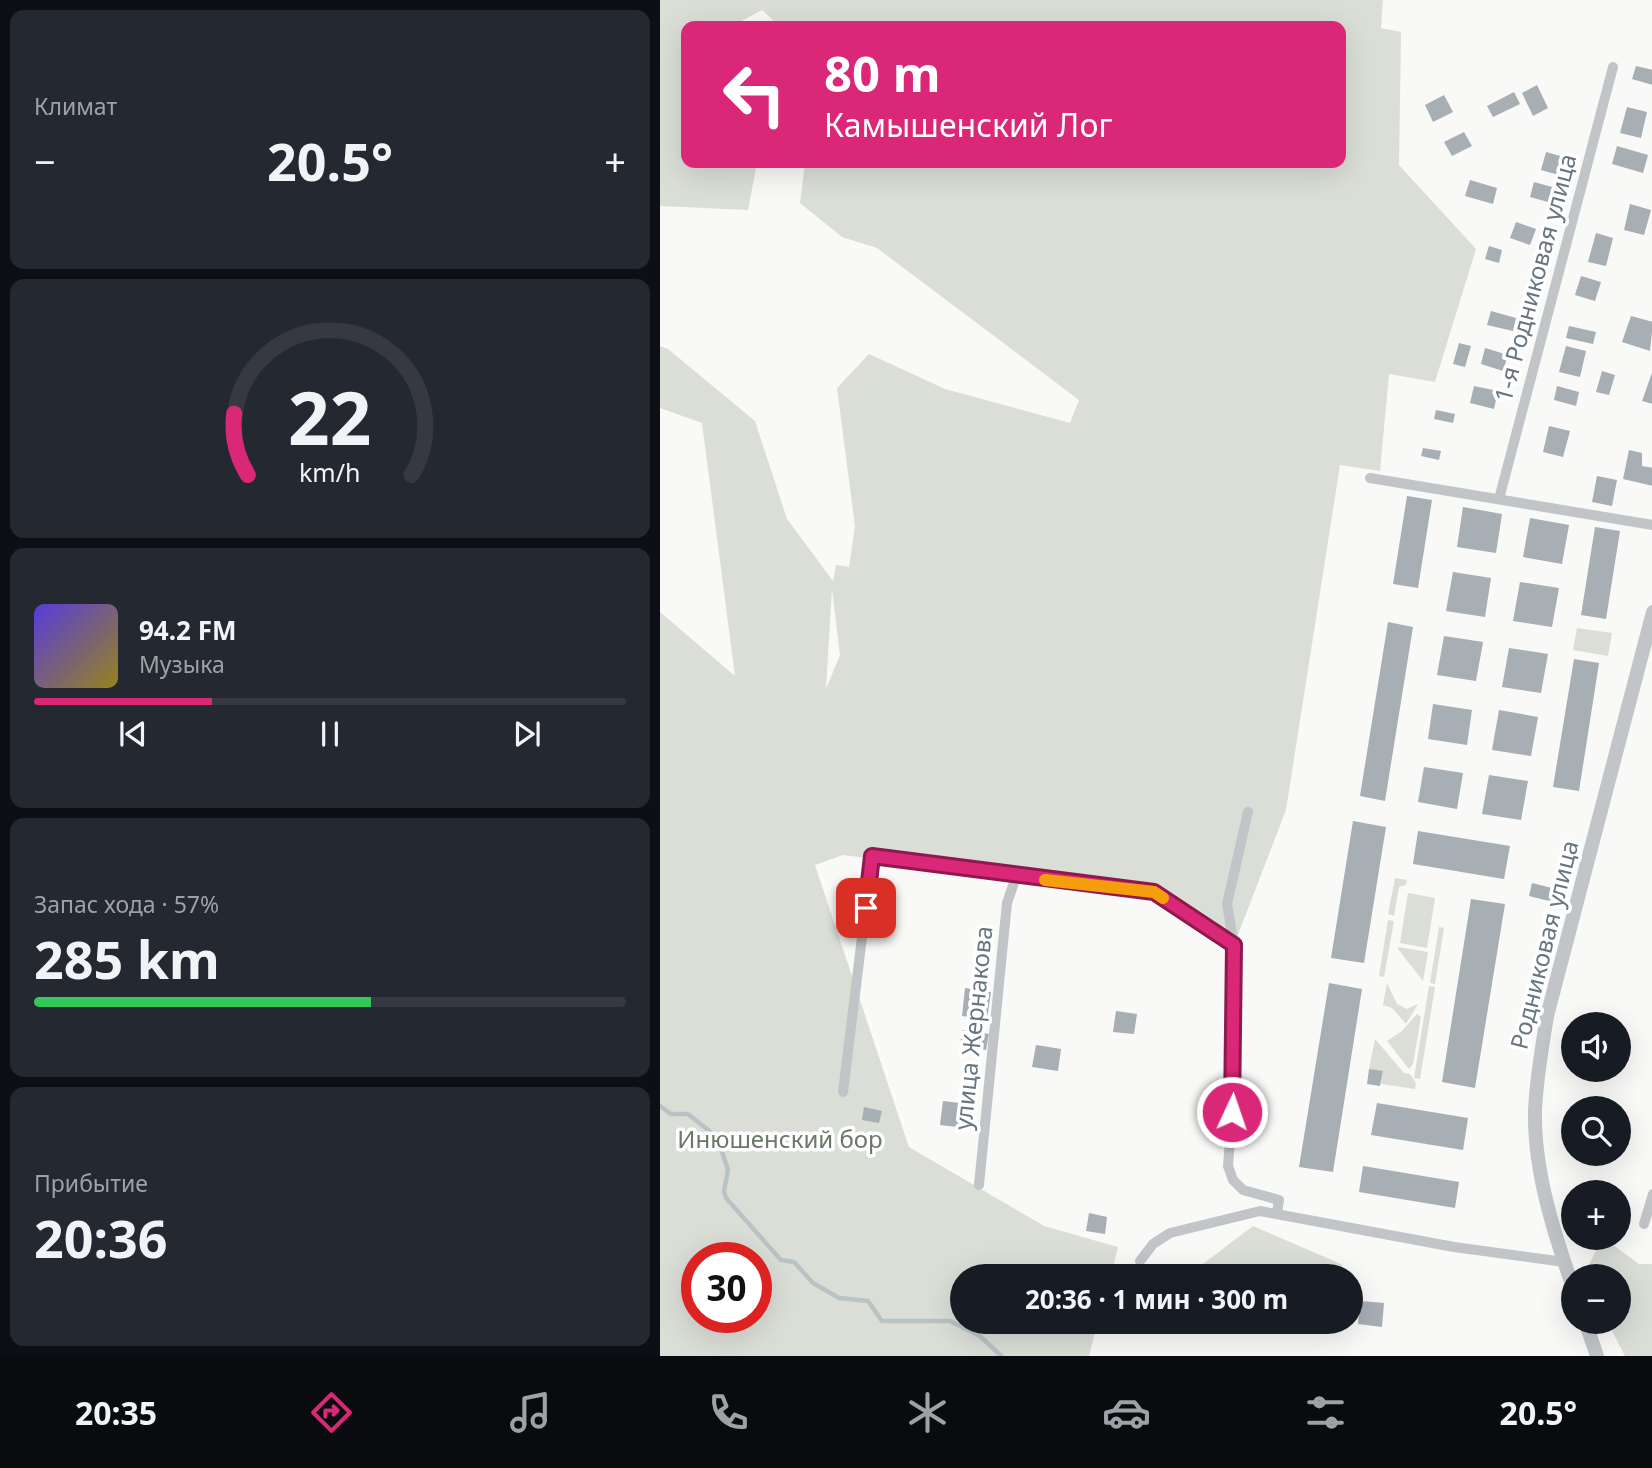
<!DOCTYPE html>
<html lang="ru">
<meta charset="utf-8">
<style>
body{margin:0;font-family:"Noto Sans",sans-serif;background:#242831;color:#f1f3f6;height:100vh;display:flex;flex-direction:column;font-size:26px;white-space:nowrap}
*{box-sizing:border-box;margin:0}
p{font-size:23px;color:#9ea1a6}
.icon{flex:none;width:38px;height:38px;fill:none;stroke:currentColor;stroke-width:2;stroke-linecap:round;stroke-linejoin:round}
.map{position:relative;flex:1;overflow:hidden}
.panel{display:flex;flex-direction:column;gap:10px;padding:10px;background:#0d0f14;width:660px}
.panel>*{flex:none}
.banner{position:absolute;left:21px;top:21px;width:665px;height:147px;border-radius:14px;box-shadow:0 7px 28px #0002;background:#db2777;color:#fff;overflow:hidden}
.buttons{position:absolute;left:901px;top:1012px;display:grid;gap:14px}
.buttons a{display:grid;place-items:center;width:70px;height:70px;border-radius:50%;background:#171b24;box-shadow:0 7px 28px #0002;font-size:35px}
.speed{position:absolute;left:21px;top:1242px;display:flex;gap:14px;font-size:35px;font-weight:700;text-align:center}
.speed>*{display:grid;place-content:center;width:91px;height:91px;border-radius:50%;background:#171b24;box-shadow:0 7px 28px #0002;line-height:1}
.speed .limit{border:10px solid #d22;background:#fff;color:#111}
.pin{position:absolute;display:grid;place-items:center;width:60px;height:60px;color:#fff;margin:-30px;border-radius:14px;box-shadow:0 4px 10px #0006}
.me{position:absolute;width:77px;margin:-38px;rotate:3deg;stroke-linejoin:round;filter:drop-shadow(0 0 5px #0008)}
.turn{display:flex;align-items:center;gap:24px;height:147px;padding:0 28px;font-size:32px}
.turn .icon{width:91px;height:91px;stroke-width:2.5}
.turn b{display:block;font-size:49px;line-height:60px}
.big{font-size:52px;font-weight:700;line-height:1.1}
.panel .card{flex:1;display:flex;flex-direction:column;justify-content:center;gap:10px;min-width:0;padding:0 24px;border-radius:14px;background:#242831}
.panel .dial{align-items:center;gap:0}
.dial svg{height:182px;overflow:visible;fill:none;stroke:#363941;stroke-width:7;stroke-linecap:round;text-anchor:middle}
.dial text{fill:#f1f3f6;stroke:none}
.song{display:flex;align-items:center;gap:21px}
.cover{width:84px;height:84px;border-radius:10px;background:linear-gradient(135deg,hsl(250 70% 55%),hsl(50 70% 35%))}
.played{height:7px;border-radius:4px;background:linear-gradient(90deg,#db2777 30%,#363941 30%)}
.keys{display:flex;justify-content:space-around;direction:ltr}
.heat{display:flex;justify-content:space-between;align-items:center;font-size:38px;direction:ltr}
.charge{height:10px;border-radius:5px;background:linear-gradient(90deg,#34c759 57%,#363941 0)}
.trip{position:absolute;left:290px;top:1264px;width:413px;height:70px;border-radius:35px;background:#171b24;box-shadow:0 7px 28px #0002;font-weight:700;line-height:70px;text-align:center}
.tab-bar{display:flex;height:112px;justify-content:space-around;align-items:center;background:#090b0e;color:#9ea1a6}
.tab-bar .icon{width:49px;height:49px}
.tab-bar .selected{color:#db2777}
.tab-bar b{font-size:32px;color:#f1f3f6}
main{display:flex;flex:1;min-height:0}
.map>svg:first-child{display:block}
</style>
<main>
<section class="panel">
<div class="card"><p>Климат</p>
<div class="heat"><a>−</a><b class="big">20.5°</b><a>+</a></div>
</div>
<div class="card dial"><svg viewBox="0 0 100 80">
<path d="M14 69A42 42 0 1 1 86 69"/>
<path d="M14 69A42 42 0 0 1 8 42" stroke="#db2777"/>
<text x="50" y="56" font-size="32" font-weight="700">22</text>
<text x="50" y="72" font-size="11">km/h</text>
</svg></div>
<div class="card">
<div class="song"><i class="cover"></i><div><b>94.2 FM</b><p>Музыка</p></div></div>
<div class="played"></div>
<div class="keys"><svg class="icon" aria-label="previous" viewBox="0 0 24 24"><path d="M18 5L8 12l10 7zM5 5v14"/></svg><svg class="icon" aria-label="pause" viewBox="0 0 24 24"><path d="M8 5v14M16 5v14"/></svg><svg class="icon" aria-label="next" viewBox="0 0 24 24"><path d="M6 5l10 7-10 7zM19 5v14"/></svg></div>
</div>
<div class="card"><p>Запас хода · 57%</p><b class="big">285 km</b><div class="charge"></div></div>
<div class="card"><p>Прибытие</p><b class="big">20:36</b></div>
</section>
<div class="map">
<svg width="993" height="1356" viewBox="0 0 993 1356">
<rect width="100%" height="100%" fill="#f9f9f7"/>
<g fill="#daded7" fill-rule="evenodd">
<path d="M0,0H723L721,28L741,32L739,165L816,249L775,382L729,374L720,471L680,465L626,810L574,945L493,892L183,855L155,865L249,1147L384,1226L458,1247L451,1276H303V1321H438L429,1356H0V612L75,676L42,423L0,408V346L8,349L95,421L127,519L173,581L176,565L189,567L195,526L177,388L209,354L285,389L410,423L419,400L217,248L182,237L140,203L145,163H681V26H119L102,10L76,24L78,26H26V163H97L88,210L0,206ZM172,589L180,655L166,689V688ZM37,1258H96V1318H37Z"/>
<polygon points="917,628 952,633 948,656 913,650"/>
<polygon points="735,878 747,880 746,885 739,887 734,916 728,914"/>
<polygon points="748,893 775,898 767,948 740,943"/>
<polygon points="728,920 734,921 724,977 719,976"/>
<polygon points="779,927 784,928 775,984 770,983"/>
<polygon points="738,947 768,952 763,981 738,949"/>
<polygon points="727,983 737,1004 747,1009 758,1004 746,1024 732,1008 723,1005"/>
<polygon points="769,986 775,987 760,1079 754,1078"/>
<polygon points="757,1014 761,1017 753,1064 749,1069 727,1041 742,1031"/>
<polygon points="715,1039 744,1073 750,1074 756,1083 755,1089 721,1084 723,1072 709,1069"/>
<polygon points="593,1226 683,1265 662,1276 536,1276 531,1273"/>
<polygon points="942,1237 979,1264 992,1264 992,1356 965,1356 947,1321 959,1321 959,1276 924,1276"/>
</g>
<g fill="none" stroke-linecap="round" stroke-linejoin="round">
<polyline stroke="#b9c3c6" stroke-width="4.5" points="0,1106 11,1114 28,1114 57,1137 68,1170 64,1191 66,1198 121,1260 134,1262 153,1283 179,1298 208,1301 222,1321 290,1321 320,1336 341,1356"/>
</g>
<g fill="#a7aeb4">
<polygon points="976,66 993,70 993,85 972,79"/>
<polygon points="877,85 888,108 873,116 862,93"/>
<polygon points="854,92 860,104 833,117 827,106"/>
<polygon points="784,95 793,112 773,122 765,105"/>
<polygon points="967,107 987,112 981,138 960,133"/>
<polygon points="804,132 812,146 792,156 784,142"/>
<polygon points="957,146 988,155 983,173 952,164"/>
<polygon points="886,152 904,157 899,175 881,170"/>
<polygon points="810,180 837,188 833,204 805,196"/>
<polygon points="874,182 892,187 888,202 870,197"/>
<polygon points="970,204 991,210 984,235 964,230"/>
<polygon points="856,222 876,229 870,245 850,238"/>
<polygon points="936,233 953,238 946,266 928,262"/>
<polygon points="829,246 842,250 839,263 825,259"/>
<polygon points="921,276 941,282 935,301 915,295"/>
<polygon points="831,311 856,318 853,331 827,325"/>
<polygon points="971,316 993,322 990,351 962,342"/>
<polygon points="909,326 936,332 933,344 906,338"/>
<polygon points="799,343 811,346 805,367 793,364"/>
<polygon points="906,346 926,351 920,377 899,372"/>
<polygon points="825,348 848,355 843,371 821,364"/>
<polygon points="993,370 993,404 982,401"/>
<polygon points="942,371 955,375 949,395 936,392"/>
<polygon points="814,386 838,391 834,409 810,403"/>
<polygon points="897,386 919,392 916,406 894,400"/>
<polygon points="776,410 795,414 793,423 774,419"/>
<polygon points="889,426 910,431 903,457 883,452"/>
<polygon points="763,448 781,451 779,460 761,456"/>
<polygon points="969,450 982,453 982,466 993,468 993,486 963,479"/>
<polygon points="937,476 957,480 952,506 932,502"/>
<polygon points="747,496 772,500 758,588 733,584"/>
<polygon points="803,507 842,514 836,553 797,547"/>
<polygon points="870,518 909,525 902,564 863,557"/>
<polygon points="935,527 960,531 946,619 921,615"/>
<polygon points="793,572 831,578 825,617 786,611"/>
<polygon points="860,582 899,588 892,627 853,621"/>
<polygon points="728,622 753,627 725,801 700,796"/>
<polygon points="784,636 823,642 816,681 777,675"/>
<polygon points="849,648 888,654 881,693 842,687"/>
<polygon points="914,659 939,663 919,791 893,787"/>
<polygon points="773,704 812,710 807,745 768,739"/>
<polygon points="839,710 878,717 871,756 832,750"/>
<polygon points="764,767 803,773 797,809 758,802"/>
<polygon points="829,775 868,781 861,820 822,814"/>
<polygon points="693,821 726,827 704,963 671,958"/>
<polygon points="758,831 850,846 844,879 753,864"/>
<polygon points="872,883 896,889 893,902 869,896"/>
<polygon points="811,899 845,904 815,1088 782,1082"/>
<polygon points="669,983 702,989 673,1172 639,1167"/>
<polygon points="305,988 331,992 327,1019 302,1016"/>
<polygon points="456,1011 477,1014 474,1034 453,1032"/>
<polygon points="302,1030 329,1034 326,1050 300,1045"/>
<polygon points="376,1045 401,1049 398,1071 372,1067"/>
<polygon points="709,1069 723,1071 720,1086 707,1084"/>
<polygon points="283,1101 308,1104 305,1128 280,1125"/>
<polygon points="717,1103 808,1118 803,1150 711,1135"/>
<polygon points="204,1107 222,1111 219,1123 202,1120"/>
<polygon points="703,1166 799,1182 795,1208 699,1192"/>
<polygon points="429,1213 447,1217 445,1234 426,1231"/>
<polygon points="700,1301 724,1303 722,1327 698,1324"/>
</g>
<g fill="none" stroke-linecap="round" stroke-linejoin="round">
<g stroke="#c1c5c8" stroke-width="10">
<polyline points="710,478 993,525"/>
<polyline points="839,499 953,67"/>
<polyline points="588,812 567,904 574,945 574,1086 568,1166 573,1180 583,1190 619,1200 617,1213"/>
<polyline points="183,1092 212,856 494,892 574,945"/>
<polyline points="319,1185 347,903 356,877"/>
<polyline points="984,1224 993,1194"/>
<polyline points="480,1261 493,1244 510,1233 600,1211 794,1247 904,1262"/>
</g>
<g stroke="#c1c5c8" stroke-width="14">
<path d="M914,1290C894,1234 874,1171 875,1112C876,1080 882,1048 887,1016L993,612"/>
<polyline points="925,1321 937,1356"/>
</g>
</g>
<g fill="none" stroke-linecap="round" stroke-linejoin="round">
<g stroke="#8e194d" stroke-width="18">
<polyline id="route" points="206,908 212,856 494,892 574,945 572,1112"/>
</g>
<use href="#route" stroke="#db2777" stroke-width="12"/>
<polyline stroke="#f59e0b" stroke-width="12" points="385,880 494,892 503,898"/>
</g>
<g text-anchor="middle" stroke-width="7" stroke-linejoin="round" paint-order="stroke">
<g font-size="24" fill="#67767f" stroke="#fff">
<text transform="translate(876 278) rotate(-75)" y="8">1-я Родниковая улица</text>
<text transform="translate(885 945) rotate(-76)" y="8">Родниковая улица</text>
<text transform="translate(314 1028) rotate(-84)" y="8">улица Жернакова</text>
</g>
<g font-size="24" fill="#6a7866" stroke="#fff">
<text x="120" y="1148">Инюшенский бор</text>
</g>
</g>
</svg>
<div class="buttons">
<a><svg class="icon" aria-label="sound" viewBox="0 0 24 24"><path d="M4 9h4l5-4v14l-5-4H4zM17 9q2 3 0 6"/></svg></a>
<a><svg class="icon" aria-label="search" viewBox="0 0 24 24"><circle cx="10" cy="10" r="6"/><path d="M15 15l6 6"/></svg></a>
<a>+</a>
<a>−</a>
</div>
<div class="speed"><div class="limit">30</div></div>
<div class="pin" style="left:206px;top:908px;background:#d93025"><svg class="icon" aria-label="arrive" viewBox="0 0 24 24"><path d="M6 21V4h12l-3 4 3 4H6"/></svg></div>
<svg class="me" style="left:572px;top:1112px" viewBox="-20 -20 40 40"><circle r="17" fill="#db2777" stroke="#fff" stroke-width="3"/><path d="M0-11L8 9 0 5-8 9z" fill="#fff"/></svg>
<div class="trip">20:36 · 1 мин · 300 m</div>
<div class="banner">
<div class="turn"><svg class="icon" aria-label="left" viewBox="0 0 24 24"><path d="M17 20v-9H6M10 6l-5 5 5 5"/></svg><div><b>80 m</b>Камышенский Лог</div></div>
</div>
</div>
</main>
<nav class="tab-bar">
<b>20:35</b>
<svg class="icon selected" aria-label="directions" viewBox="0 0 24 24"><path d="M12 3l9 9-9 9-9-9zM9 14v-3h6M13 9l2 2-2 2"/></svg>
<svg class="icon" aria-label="music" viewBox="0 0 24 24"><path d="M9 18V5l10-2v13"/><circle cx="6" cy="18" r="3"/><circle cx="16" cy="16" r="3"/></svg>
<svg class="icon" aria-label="phone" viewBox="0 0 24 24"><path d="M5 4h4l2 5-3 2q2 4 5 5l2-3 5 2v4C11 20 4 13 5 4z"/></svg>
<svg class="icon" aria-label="climate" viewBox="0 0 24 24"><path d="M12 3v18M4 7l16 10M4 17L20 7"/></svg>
<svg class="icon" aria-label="car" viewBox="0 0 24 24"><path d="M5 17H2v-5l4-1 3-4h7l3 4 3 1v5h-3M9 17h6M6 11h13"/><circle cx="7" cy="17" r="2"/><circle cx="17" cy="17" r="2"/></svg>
<svg class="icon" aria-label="filters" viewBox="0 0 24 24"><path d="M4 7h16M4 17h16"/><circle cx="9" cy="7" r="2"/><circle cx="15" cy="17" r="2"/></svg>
<b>20.5°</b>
</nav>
